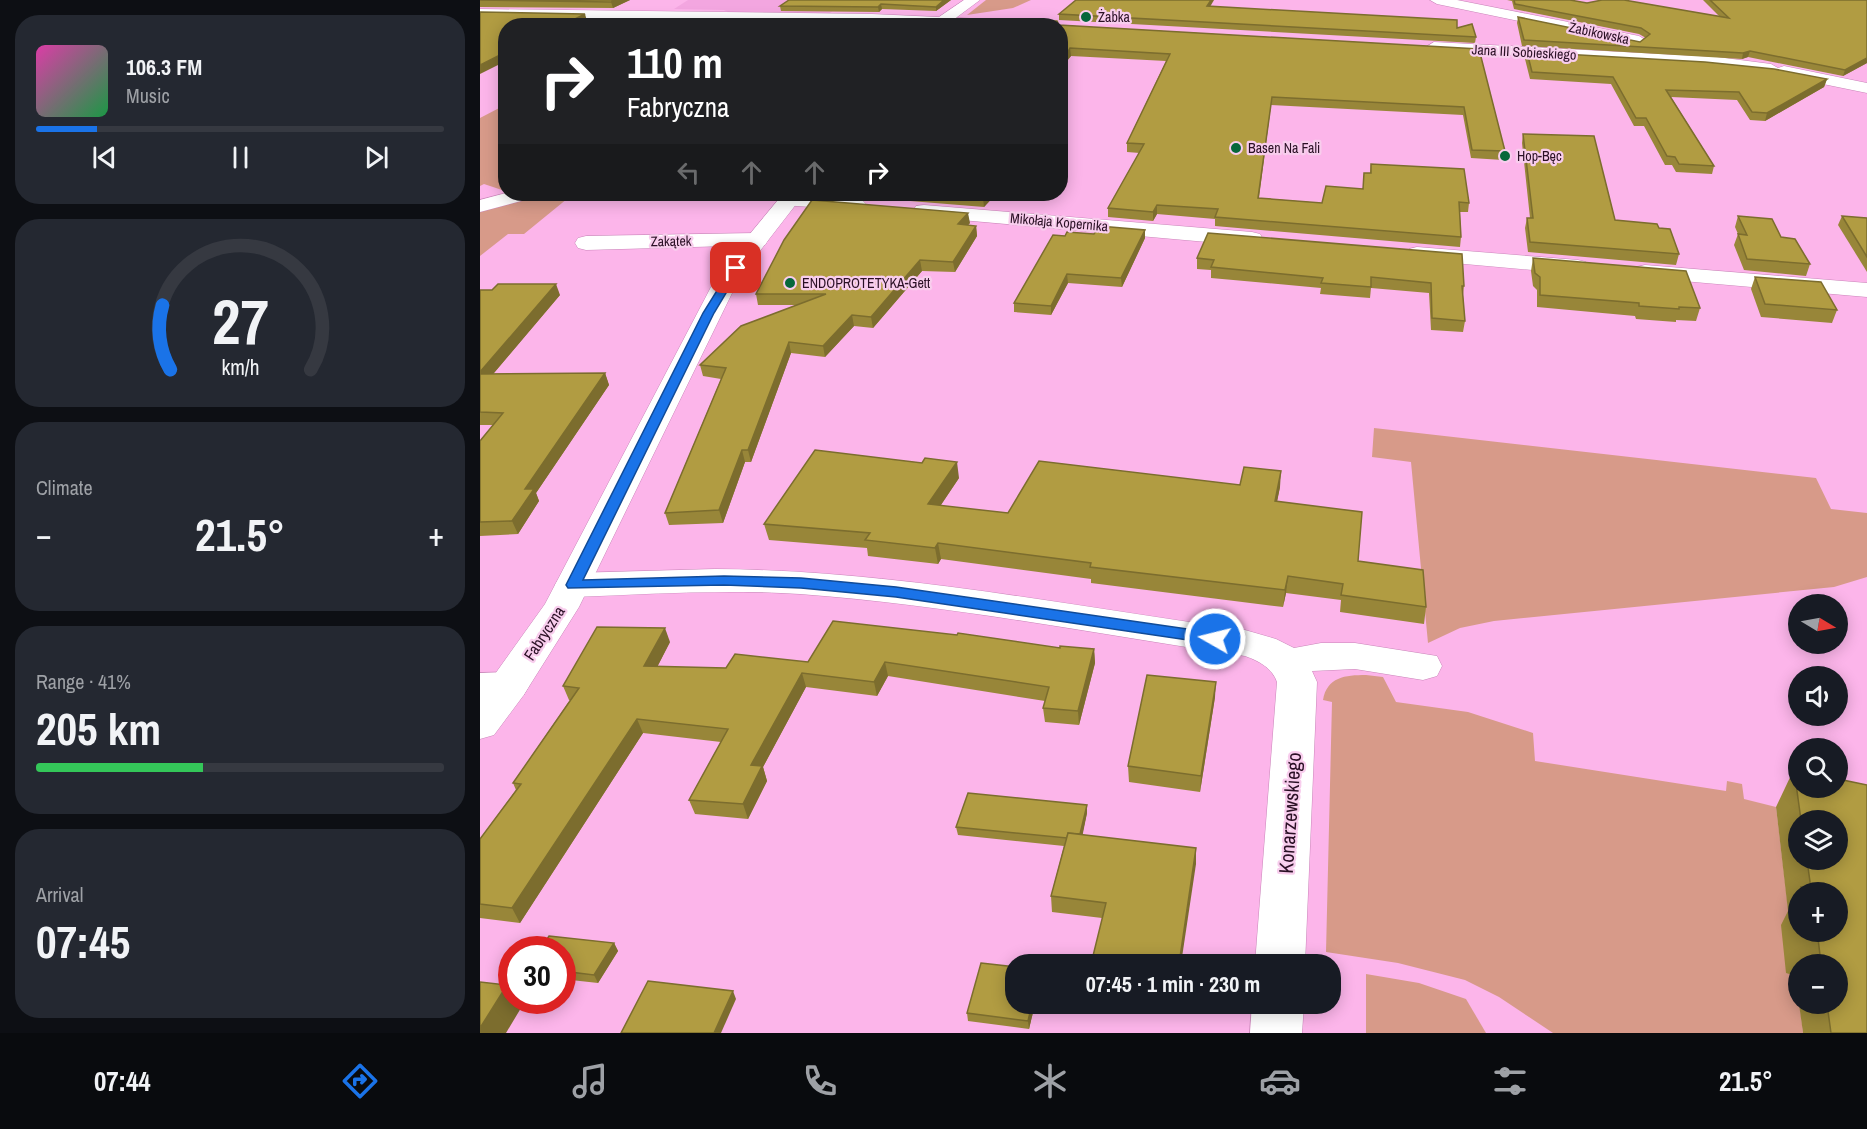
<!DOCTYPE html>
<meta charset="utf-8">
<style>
body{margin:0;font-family:"Archivo Narrow",sans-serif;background:#242831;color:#f1f3f6;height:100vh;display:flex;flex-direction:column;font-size:22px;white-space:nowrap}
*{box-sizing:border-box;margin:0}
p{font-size:20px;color:#9ea1a6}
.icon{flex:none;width:33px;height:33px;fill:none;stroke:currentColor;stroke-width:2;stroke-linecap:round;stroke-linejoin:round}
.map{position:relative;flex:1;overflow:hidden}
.panel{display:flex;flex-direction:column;gap:15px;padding:15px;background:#0d0f14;width:480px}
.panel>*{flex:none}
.guide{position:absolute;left:18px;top:18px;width:570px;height:183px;border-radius:24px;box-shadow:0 3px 15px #0003;background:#202124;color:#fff;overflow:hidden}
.needle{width:39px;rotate:100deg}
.controls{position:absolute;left:1308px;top:594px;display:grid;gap:12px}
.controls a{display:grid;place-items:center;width:60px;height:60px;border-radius:50%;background:#171b24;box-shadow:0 3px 15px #0003;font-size:30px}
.speed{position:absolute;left:18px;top:936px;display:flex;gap:12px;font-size:30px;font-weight:700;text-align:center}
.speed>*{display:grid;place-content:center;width:78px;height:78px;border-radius:50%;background:#171b24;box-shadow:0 3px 15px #0003;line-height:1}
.speed .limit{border:9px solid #d22;background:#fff;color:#111}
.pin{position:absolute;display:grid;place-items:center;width:51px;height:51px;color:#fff;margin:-26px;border-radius:12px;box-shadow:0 3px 9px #0006}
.me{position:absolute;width:66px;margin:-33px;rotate:278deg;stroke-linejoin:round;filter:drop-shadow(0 0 4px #0008)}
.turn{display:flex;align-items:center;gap:21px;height:126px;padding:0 30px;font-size:27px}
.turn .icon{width:78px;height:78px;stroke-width:2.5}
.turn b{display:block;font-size:42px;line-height:51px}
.lanes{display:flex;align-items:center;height:57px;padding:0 30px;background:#0003;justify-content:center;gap:30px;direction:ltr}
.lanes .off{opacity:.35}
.big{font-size:45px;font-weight:700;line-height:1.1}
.panel .widget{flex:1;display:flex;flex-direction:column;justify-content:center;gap:9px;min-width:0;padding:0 21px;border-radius:24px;background:#242831}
.panel .dial{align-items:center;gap:0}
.dial svg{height:156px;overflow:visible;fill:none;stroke:#363941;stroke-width:7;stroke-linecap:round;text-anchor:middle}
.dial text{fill:#f1f3f6;stroke:none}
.song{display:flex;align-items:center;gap:18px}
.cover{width:72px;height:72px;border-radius:9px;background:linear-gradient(135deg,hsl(320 70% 55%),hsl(140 70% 35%))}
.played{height:6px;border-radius:3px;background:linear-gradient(90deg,#1a73e8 15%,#363941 15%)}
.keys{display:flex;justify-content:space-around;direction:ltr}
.heat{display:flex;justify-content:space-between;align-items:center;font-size:33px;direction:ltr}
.charge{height:9px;border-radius:4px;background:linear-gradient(90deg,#34c759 41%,#363941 0)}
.trip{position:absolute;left:525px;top:954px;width:336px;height:60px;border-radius:24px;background:#171b24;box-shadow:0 3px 15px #0003;font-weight:700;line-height:60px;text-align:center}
.dock{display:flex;height:96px;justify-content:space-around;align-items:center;background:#090b0e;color:#9ea1a6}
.dock .icon{width:42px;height:42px}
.dock .current{color:#1a73e8}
.dock b{font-size:27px;color:#f1f3f6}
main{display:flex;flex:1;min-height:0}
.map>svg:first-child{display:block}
</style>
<main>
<section class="panel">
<div class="widget">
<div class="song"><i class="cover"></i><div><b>106.3 FM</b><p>Music</p></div></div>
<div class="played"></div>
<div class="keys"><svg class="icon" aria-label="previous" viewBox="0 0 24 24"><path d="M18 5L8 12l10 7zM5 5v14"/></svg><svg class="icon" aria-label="pause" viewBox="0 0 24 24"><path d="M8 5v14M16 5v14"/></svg><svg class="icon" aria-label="next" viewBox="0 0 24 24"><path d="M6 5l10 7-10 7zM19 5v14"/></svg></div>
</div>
<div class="widget dial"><svg viewBox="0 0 100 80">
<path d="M14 69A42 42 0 1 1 86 69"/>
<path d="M14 69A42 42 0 0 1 10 36" stroke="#1a73e8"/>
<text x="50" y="56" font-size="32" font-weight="700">27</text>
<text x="50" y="72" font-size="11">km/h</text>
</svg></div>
<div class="widget"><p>Climate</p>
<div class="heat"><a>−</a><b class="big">21.5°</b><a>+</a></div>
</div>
<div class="widget"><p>Range · 41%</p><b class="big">205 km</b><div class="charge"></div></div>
<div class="widget"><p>Arrival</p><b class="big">07:45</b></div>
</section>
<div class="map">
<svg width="1387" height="1033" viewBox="0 0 1387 1033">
<rect width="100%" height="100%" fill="#fcb5ea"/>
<polygon fill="#f3a6e0" points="208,0 367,0 350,13 250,13 244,10 194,9"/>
<g fill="#d79a89">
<polygon points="506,0 551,0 533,8 487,15"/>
<polygon points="25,105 26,191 25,191 4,184 0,186 0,118"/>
<polygon points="61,194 93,194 44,234 28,234 0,256 0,210"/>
<polygon points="894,428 1336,478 1351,509 1387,513 1387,577 1354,587 1014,621 980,628 948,643 931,462 892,457"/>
<path d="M886,675L903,677L916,702L988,712L1053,733L1055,761L1246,791L1247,781L1262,784L1264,799L1296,807L1323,1033H1073L1019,997L985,980L918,963L846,952L852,702L843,700C847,677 865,675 886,675Z"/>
<polygon points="886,974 939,983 986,999 1006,1033 886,1033"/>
</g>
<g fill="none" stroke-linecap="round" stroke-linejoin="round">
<g stroke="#c985b9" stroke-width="1">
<g id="minor">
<polygon points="484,0 500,0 469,23 459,23 457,20 459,17"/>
<polygon points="26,193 55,194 52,198 0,212 0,200"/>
<polygon points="309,195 375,198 382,200 386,204 382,208 375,210 302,205 298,201 302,197"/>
<polygon points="444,205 772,232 780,234 783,239 780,244 772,246 436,216 433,211 436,206"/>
<polygon points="277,233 285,235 288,240 285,245 106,250 98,248 95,243 98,238 106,236"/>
<polygon points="937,247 1098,260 1106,262 1110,267 1106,272 1098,274 929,259 925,254 929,249"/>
<polygon points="1165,265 1387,283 1387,297 1157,277 1153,272 1157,267"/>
<path d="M235,569C413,570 589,606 765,630L796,639L814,648L841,643H875L957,656L962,666L957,676L943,680L875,669L832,671L837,682L825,964H775L797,682C792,668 779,661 765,656C617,634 469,605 320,594C244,589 169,594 93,597L80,593L75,585L80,577L93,573Z"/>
<polygon points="29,672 43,676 49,686 43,696 29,700 0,701 0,673"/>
<polygon points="772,1004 824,1004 822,1033 770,1033"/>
</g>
</g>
<g stroke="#c985b9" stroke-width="1">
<g id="tertiary">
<polygon points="950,0 977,0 1159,36 1167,41 1159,46 957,4"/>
<polygon points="0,9 392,14 567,22 574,26 0,17"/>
<polygon points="954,42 1237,57 1291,64 1298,68 1304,66 1387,83 1387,93 1304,76 1297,72 1291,74 1237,67 949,50 946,47"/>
<polygon points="303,194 324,194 276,256 255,287 99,607 43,696 14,735 0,739 0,695 65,604 231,287 259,247"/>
</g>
</g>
<use href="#minor" fill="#fff" fill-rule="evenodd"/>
<use href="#tertiary" fill="#fff" fill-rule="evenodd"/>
</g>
<g fill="#988639" fill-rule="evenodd">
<polygon points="0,0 150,0 133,8 0,7"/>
<polygon points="471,0 456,11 402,9 399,12 301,11 300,6"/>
<polygon points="1027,0 1090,0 1107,3 1240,17 1223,0 1387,0 1387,63 1363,76 1268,57 1262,59 1042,46 1037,23 1038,17 1160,42 1166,38 1159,34 1034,9 1032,1"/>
<polygon points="730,7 977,28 996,37 995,43 579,20 579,14"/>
<polygon points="579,25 999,49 1025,151 1023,160 991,158 983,115 791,105 779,198 842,203 883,189 890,173 891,164 989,203 988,212 980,212 981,237 980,247 735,226 735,219 677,214 673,221 628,217 628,208 660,153 647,152 647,143 686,61 591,56 586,62 580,62 580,26"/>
<polygon points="1047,52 1347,79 1344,87 1285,121 1270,120 1257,100 1191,97 1234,166 1232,174 1196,172 1192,165 1185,165 1164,126 1154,126 1131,84 1050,79 1045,59"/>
<polygon points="1043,134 1135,220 1179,228 1199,254 1196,265 1048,252 1045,228 1047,218 1050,218 1042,143"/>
<polygon points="344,194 516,194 504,207"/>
<polygon points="1258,216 1301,237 1330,264 1326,276 1264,270 1254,245 1258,234 1255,227"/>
<polygon points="1362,216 1387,218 1387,272 1358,225"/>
<polygon points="490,223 488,225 496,226 497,236 475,272 442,271 393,328 374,326 345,357 311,353 271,462 265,462 243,523 189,525 185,513 241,379 223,376 220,365 317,305 278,305 276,294"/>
<polygon points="585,236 665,238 642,287 588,283 571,315 534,312 534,303"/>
<polygon points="717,258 984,286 983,295 985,321 983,332 951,330 949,293 891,288 890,298 840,294 841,288 731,278 731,270 717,269"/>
<polygon points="1053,258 1220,308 1216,321 1196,320 1196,322 1156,319 1155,316 1057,307 1057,290 1053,286 1051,271"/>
<polygon points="1275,277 1357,310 1352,323 1281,317 1271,289"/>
<polygon points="0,290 80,295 13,374 125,373 129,385 56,493 59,501 38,534 0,536 0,441 13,425 0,425"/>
<polygon points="479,478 460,506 528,513 760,485 800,487 797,501 878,561 946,607 944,624 860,612 861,600 806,593 803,607 611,583 611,579 461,559 458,564 388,556 387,548 289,540 284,524"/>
<polygon points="190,642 177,667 246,668 328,662 580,648 614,649 615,663 599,725 565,722 563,708 565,701 408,676 397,696 326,687 283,767 287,781 268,819 215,814 209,800 241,742 163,733 40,923 0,918 0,839 36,790 33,783 90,700 89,700 83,686"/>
<polygon points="735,697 720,792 649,782 648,766"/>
<path d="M1314,769L1318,770V788H1358V779L1387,785V1033H1323L1319,1004H1358V964H1318V997L1316,976L1306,973L1301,925L1308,911L1296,807ZM1318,820H1358V860H1318ZM1318,892H1358V932H1318Z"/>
<polygon points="607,813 602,835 716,848 716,864 622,918 572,912 571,896 584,846 478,835 476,827"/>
<polygon points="134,943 138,951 118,983 82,979 82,950"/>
<polygon points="536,1004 555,1004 549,1029 488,1021 487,1013"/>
</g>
<g fill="#7c6d2e">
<polygon points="134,0 150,0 133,8 131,2"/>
<polygon points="464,0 471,0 456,11 456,7"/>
<polygon points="731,0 734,0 727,12 727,6"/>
<polygon points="401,4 402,9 399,12 398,7"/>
<polygon points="105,14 107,21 98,26 81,26"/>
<polygon points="590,48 591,56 586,62 586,55"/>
<polygon points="1270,51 1268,57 1262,59 1263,53"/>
<polygon points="26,52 26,61 0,74 0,65"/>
<polygon points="1387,58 1387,63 1363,76 1365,70"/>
<polygon points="1347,79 1344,87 1285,121 1287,113"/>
<polygon points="792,97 791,105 777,208 778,198"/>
<polygon points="507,194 516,194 504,207 503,198"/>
<polygon points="677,205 677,214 673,221 673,212"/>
<polygon points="488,213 490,223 480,234 478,224"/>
<polygon points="496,226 497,236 475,272 473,262"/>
<polygon points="665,230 665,238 642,287 641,278"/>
<polygon points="440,260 442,271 393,328 391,317"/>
<polygon points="587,274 588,283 571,315 571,306"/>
<polygon points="76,284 80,295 3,386 0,380 0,372"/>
<polygon points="372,315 374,326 345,357 343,346"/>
<polygon points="309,342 311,353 271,462 268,450"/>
<polygon points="125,373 129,385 56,493 59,501 38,534 32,521 45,489"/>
<polygon points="262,450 265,462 243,523 239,510"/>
<polygon points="477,462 479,478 451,520 448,504"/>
<polygon points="801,471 800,487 794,517 795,501"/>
<polygon points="458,543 461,559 458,564 455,548"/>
<polygon points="808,576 806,593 803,607 805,590"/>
<polygon points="185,628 190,642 170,681 164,666"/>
<polygon points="614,649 615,663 599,725 598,711"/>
<polygon points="405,662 408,676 397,696 394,682"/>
<polygon points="322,673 326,687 283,767 287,781 268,819 263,804 271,765"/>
<polygon points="736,682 735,697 720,792 721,776"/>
<polygon points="157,719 163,733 40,923 32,908"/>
<polygon points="607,805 607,813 600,848 599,840"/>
<polygon points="716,848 716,864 701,964 699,964"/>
<polygon points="134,943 138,951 118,983 114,975"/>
<polygon points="27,985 32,992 32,1000 37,1000 41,1008 26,1033 0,1033 0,1028"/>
<polygon points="253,991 256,999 241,1033 234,1033"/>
<polygon points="552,1004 555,1004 549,1029 548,1021"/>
</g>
<g fill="#b19c42" stroke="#7c6d2e" stroke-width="1.5">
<polygon points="0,0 134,0 131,2"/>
<polygon points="309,0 464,0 456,7 401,4 398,7 300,6"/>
<polygon points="596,0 731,0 727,6 977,20 977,28 992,24 996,37 579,14"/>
<polygon points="1034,0 1090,0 1107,3 1122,0 1144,0 1249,18 1230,0 1387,0 1387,58 1365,70 1270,51 1263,53 1044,40 1038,17 1160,42 1170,34 1161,28 1035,4"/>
<polygon points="0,12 105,14 81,26 26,26 26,52 0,65"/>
<polygon points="303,20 385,21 380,26 296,26"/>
<polygon points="569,21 577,21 579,25 999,49 1025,151 992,150 984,107 792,97 778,198 842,203 846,186 883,189 884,173 891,173 891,164 984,169 989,203 979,202 981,237 735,217 738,209 677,205 673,212 628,208 664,144 647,143 690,54 590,48 586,55 580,54 580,26 563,26"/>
<polygon points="476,23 541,26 474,26"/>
<polygon points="1047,52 1225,62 1294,69 1347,79 1287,113 1272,112 1259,92 1186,90 1234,166 1199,164 1195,157 1187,156 1166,118 1156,118 1133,77 1052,72"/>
<polygon points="1043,134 1114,136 1135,220 1177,224 1179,228 1190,229 1199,254 1050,242 1047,218 1053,218"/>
<polygon points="450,194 507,194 503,198"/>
<polygon points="332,200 488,213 478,224 496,226 473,262 440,260 391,317 372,315 343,346 309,342 268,450 262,450 239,510 185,513 246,368 220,365 261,326 346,294 276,294 304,240"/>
<polygon points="1258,216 1292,219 1301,237 1315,239 1330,264 1267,259 1258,234 1267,235"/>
<polygon points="1362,216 1387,218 1387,257"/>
<polygon points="619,226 665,230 641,278 587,274 571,306 534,303 573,235 585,236 587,232 614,234"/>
<polygon points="728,233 982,254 984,286 982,286 985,321 952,318 951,283 891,277 891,287 841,283 843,278 731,267 734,260 717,258"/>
<polygon points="1053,258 1206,271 1220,308 1199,307 1199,309 1159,306 1159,303 1060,295 1060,277 1055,273"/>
<polygon points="1275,277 1341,282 1357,310 1285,304"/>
<polygon points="18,284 76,284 0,372 0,290 12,290"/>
<polygon points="125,373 45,489 54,489 32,521 0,522 0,441 23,413 0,412 0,374"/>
<polygon points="335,450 442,463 445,458 477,462 448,504 528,513 559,461 760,485 764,467 801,471 795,501 882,512 878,561 943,570 946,607 861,595 863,584 808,576 805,590 610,567 611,563 458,543 455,548 385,540 390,533 284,524"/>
<polygon points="353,621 477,635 478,633 580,648 580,646 614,649 598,711 563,708 569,687 405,662 394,682 322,673 271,765 282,766 263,804 209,800 248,729 157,719 32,908 0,904 0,839 41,784 33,783 99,688 83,686 117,627 185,628 164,666 246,668 255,654 328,662"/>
<polygon points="667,675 736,682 721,776 648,766"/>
<polygon points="1314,769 1318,770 1318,788 1358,788 1358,779 1387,785 1387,1033 1351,1033 1347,1004 1358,1004 1358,964 1341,964 1338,938 1328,936 1327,932 1358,932 1358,892 1322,892 1321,887 1331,889 1327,860 1358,860 1358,820 1321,820"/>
<polygon points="488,793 607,805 600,834 588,833 587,838 476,827"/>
<polygon points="588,833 716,848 699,964 611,964 626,903 571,896"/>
<polygon points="69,936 134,943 114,975 82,971 82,950 60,950"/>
<polygon points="501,963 536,967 536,1004 552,1004 548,1021 487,1013"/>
<polygon points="168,981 253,991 234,1033 141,1033"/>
<polygon points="0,982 27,985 0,1028"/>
</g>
<polygon fill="#1a73e8" stroke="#114b97" stroke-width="1.5" points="256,265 261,268 234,313 103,580 244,576 321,578 416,587 735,633 740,635 743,639 740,642 735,644 416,597 321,588 244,585 88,588 86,585 223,313 251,268"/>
<g fill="#06673b" stroke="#f8cded" stroke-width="2">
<circle cx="606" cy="17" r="6"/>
<circle cx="756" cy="148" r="6"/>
<circle cx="1025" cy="156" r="6"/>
<circle cx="310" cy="283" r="6"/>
</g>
<g text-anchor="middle" stroke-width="4.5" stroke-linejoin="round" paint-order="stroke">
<g font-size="14" fill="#2a1025" stroke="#f8cded" text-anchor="start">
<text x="618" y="22">Żabka</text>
<text x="768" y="153">Basen Na Fali</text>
<text x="1037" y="161">Hop-Bęc</text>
<text x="322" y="288">ENDOPROTETYKA-Gett</text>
</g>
<g font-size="14" fill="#2a1025" stroke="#f8cded">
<text transform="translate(1119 33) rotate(12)" y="5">Żabikowska</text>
<text transform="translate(1044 52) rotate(3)" y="5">Jana III Sobieskiego</text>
<text transform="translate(579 222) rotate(5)" y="5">Mikołaja Kopernika</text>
<text transform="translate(191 241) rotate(-1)" y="5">Zakątek</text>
</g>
<g font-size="16" fill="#2a1025" stroke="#f8cded">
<text transform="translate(64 633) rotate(-57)" y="6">Fabryczna</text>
</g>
<g font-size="20" fill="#2a1025" stroke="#f8cded">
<text transform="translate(810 813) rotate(-86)" y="7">Konarzewskiego</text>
</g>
</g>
</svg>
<div class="controls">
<a><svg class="needle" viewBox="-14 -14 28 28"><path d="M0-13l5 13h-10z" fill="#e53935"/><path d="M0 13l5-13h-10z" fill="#9ea1a6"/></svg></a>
<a><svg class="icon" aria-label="sound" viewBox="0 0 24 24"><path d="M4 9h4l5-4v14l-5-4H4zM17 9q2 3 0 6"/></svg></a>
<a><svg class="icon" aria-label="search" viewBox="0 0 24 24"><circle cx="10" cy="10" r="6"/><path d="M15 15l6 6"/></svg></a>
<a><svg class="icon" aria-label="layers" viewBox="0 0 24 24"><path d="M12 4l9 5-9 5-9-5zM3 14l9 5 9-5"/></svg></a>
<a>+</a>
<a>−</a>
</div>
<div class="speed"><div class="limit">30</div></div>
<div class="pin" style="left:256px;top:268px;background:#d93025"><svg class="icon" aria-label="arrive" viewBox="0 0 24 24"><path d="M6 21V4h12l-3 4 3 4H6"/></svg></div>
<svg class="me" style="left:735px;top:639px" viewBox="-20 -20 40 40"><circle r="17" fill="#1a73e8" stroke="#fff" stroke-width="3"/><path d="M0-11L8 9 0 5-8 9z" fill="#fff"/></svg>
<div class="trip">07:45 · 1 min · 230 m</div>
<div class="guide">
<div class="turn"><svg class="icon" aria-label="right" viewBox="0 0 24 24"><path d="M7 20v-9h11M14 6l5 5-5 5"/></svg><div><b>110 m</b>Fabryczna</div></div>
<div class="lanes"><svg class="icon off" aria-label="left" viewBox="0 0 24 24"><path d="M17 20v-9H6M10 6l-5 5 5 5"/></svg><svg class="icon off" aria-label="ahead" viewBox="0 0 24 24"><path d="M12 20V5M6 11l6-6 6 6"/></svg><svg class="icon off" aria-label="ahead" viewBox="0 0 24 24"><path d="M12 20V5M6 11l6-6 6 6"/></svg><svg class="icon" aria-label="right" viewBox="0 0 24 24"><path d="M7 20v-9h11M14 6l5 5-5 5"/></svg></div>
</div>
</div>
</main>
<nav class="dock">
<b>07:44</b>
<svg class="icon current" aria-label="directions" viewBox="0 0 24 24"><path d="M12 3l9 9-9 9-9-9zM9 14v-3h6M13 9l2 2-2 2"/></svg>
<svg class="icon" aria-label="music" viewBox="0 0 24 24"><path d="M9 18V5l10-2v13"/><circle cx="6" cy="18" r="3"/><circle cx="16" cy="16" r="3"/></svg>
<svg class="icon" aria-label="phone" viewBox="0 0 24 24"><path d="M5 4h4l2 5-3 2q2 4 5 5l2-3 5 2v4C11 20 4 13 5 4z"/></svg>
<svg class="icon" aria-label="climate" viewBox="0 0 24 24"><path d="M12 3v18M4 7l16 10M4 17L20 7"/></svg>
<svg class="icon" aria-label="car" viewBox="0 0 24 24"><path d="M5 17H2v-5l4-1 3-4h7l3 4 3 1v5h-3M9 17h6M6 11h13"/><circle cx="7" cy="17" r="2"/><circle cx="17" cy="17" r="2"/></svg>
<svg class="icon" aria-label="filters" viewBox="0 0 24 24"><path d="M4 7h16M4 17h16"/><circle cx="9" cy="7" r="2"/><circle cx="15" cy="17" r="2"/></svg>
<b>21.5°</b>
</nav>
